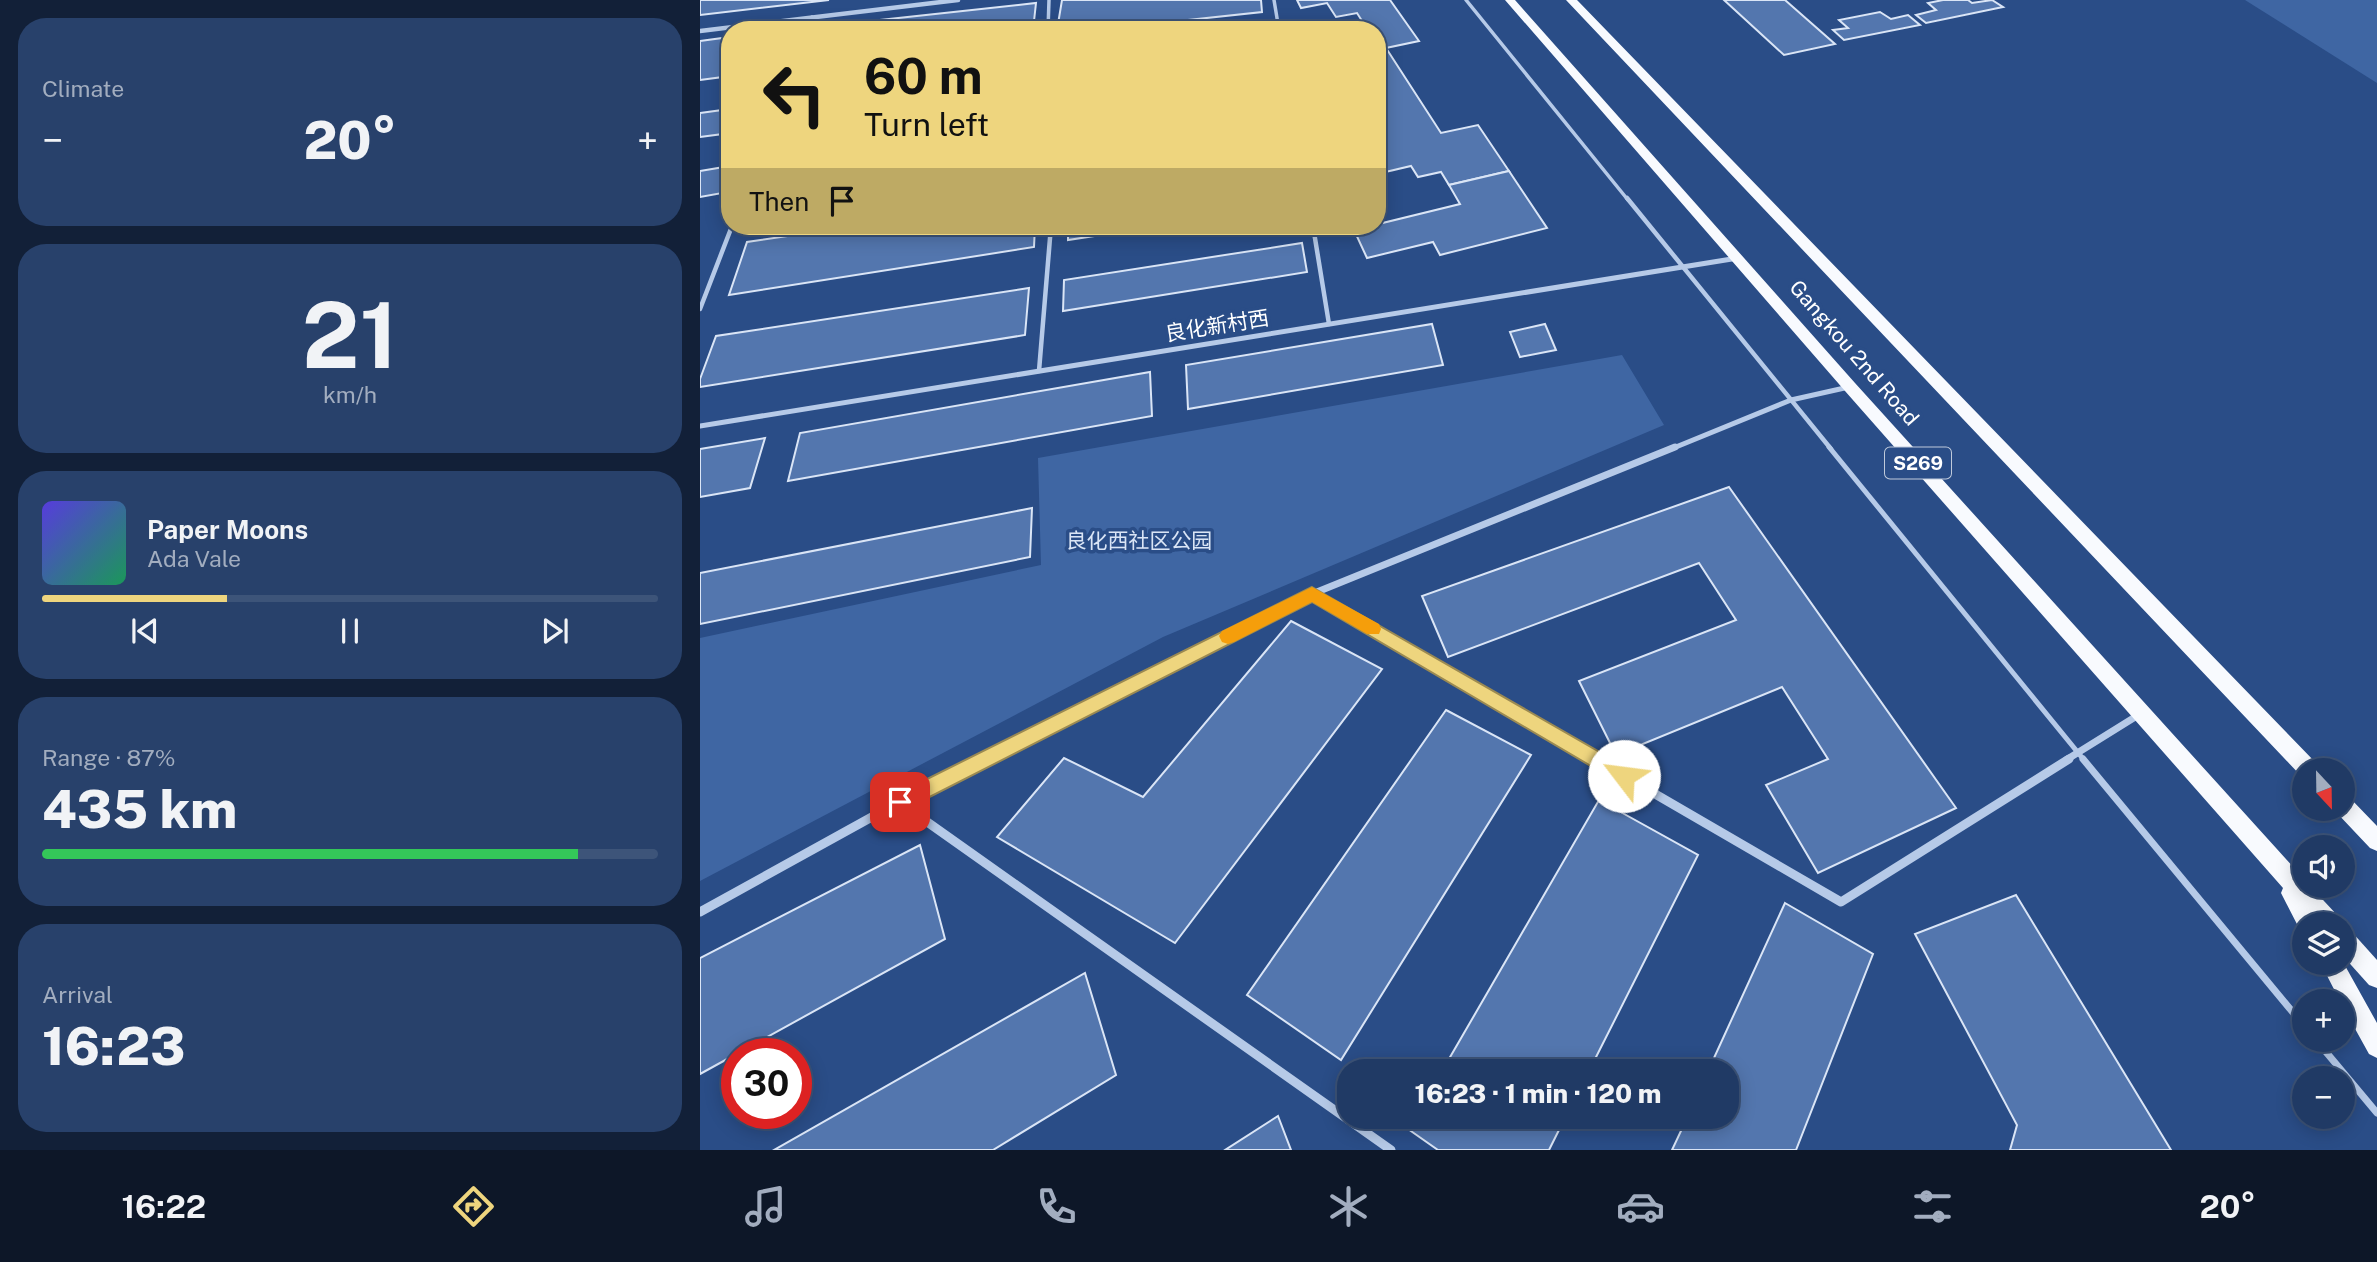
<!DOCTYPE html>
<meta charset="utf-8">
<style>
body{margin:0;font-family:"Public Sans","Noto Sans SC",sans-serif;background:#28416b;color:#f1f3f6;height:100vh;display:flex;flex-direction:column;font-size:26px;white-space:nowrap}
*{box-sizing:border-box;margin:0}
p{font-size:23px;color:#a2adbf}
.icon{flex:none;width:38px;height:38px;fill:none;stroke:currentColor;stroke-width:2;stroke-linecap:round;stroke-linejoin:round}
.map{position:relative;flex:1;overflow:hidden}
.drawer{display:flex;flex-direction:column;gap:18px;padding:18px;background:#122038;width:700px}
.drawer>*{flex:none}
.banner{position:absolute;left:21px;top:21px;width:665px;height:214px;border-radius:28px;box-shadow:0 4px 18px #0003,0 0 0 2px #3d5479;background:#eed57e;color:#111;overflow:hidden}
.needle{width:46px;rotate:158deg}
.tools{position:absolute;left:1592px;top:758px;display:grid;gap:14px}
.tools a{display:grid;place-items:center;width:63px;height:63px;border-radius:50%;background:#203a65;box-shadow:0 4px 18px #0003,0 0 0 2px #3d5479;font-size:35px}
.speed{position:absolute;left:21px;top:1038px;display:flex;gap:14px;font-size:35px;font-weight:700;text-align:center}
.speed>*{display:grid;place-content:center;width:91px;height:91px;border-radius:50%;background:#203a65;box-shadow:0 4px 18px #0003,0 0 0 2px #3d5479;line-height:1}
.speed .limit{border:10px solid #d22;background:#fff;color:#111}
.pin{position:absolute;display:grid;place-items:center;width:60px;height:60px;color:#fff;margin:-30px;border-radius:14px;box-shadow:0 4px 10px #0006}
.me{position:absolute;width:77px;margin:-38px;rotate:300deg;stroke-linejoin:round;filter:drop-shadow(0 0 5px #0008)}
.turn{display:flex;align-items:center;gap:24px;height:147px;padding:0 28px;font-size:32px}
.turn .icon{width:91px;height:91px;stroke-width:2.5}
.turn b{display:block;font-size:49px;line-height:60px}
.then{display:flex;align-items:center;height:66px;padding:0 28px;background:#0003;gap:14px;font-size:26px}
.big{font-size:52px;font-weight:800;line-height:1.1}
.drawer .tile{flex:1;display:flex;flex-direction:column;justify-content:center;gap:10px;min-width:0;padding:0 24px;border-radius:28px;background:#28416b}
.drawer .dial{align-items:center;gap:0}
.dial b{font-size:91px;line-height:1}
.song{display:flex;align-items:center;gap:21px}
.cover{width:84px;height:84px;border-radius:10px;background:linear-gradient(135deg,hsl(250 70% 55%),hsl(150 70% 35%))}
.played{height:7px;border-radius:4px;background:linear-gradient(90deg,#eed57e 30%,#3d5479 30%)}
.keys{display:flex;justify-content:space-around;direction:ltr}
.heat{display:flex;justify-content:space-between;align-items:center;font-size:38px;direction:ltr}
.charge{height:10px;border-radius:5px;background:linear-gradient(90deg,#34c759 87%,#3d5479 0)}
.trip{position:absolute;left:637px;top:1059px;width:402px;height:70px;border-radius:28px;background:#203a65;box-shadow:0 4px 18px #0003,0 0 0 2px #3d5479;font-weight:800;line-height:70px;text-align:center}
.tabs{display:flex;height:112px;justify-content:space-around;align-items:center;background:#0d1728;color:#a2adbf}
.tabs .icon{width:49px;height:49px}
.tabs .active{color:#eed57e}
.tabs b{font-size:32px;color:#f1f3f6}
main{display:flex;flex:1;min-height:0}
.map>svg:first-child{display:block}
</style>
<main>
<section class="drawer">
<div class="tile"><p>Climate</p>
<div class="heat"><a>−</a><b class="big">20°</b><a>+</a></div>
</div>
<div class="tile dial"><b>21</b><p>km/h</p></div>
<div class="tile">
<div class="song"><i class="cover"></i><div><b>Paper Moons</b><p>Ada Vale</p></div></div>
<div class="played"></div>
<div class="keys"><svg class="icon" aria-label="previous" viewBox="0 0 24 24"><path d="M18 5L8 12l10 7zM5 5v14"/></svg><svg class="icon" aria-label="pause" viewBox="0 0 24 24"><path d="M8 5v14M16 5v14"/></svg><svg class="icon" aria-label="next" viewBox="0 0 24 24"><path d="M6 5l10 7-10 7zM19 5v14"/></svg></div>
</div>
<div class="tile"><p>Range · 87%</p><b class="big">435 km</b><div class="charge"></div></div>
<div class="tile"><p>Arrival</p><b class="big">16:23</b></div>
</section>
<div class="map">
<svg width="1677" height="1150" viewBox="0 0 1677 1150">
<rect width="100%" height="100%" fill="#2a4d87"/>
<g fill="#3f66a3">
<polygon points="1545,0 1677,0 1677,83"/>
<polygon points="922,355 964,425 463,637 0,881 0,638 341,565 338,458"/>
</g>
<g fill="#5376ae" stroke="#dae5f6" stroke-width="2">
<polygon points="0,0 129,0 0,15"/>
<polygon points="362,0 561,0 562,12 395,30 357,30"/>
<polygon points="597,0 690,0 719,41 686,48 741,133 778,125 809,171 749,185 741,172 718,177 711,166 677,174 677,104 680,104 677,100 677,30 633,30 664,24 657,13 636,17 627,3 601,8"/>
<polygon points="1024,0 1085,0 1135,44 1084,55"/>
<polygon points="1243,0 1268,0 1272,3 1292,0 1303,7 1226,23 1216,15 1236,10 1228,3"/>
<polygon points="336,3 333,30 124,30 125,26"/>
<polygon points="1180,12 1191,19 1208,15 1220,25 1144,40 1133,30 1148,28 1139,20"/>
<polygon points="30,37 30,76 0,80 0,41"/>
<polygon points="30,109 30,133 0,137 0,113"/>
<polygon points="30,166 28,192 0,197 0,171"/>
<polygon points="809,171 847,228 740,255 733,242 667,258 654,230 760,204 749,185"/>
<polygon points="156,226 335,226 334,247 29,295 47,242"/>
<polygon points="368,226 460,226 368,240"/>
<polygon points="602,243 607,272 363,311 364,280"/>
<polygon points="329,288 325,335 0,387 0,379 16,336"/>
<polygon points="732,324 743,365 488,409 486,365"/>
<polygon points="845,324 856,350 820,357 810,332"/>
<polygon points="450,372 452,416 88,481 100,433"/>
<polygon points="65,438 50,488 0,497 0,449"/>
<polygon points="1029,487 1256,808 1118,873 1066,785 1128,759 1082,687 916,755 879,681 1036,620 999,563 748,657 722,596"/>
<polygon points="332,508 330,557 0,624 0,573"/>
<polygon points="591,621 682,669 475,943 297,837 364,758 443,797"/>
<polygon points="746,710 831,755 641,1060 547,995"/>
<polygon points="899,800 998,855 889,1071 742,1071"/>
<polygon points="220,845 245,939 0,1074 0,958"/>
<polygon points="1316,895 1471,1150 1310,1150 1317,1125 1215,934"/>
<polygon points="1085,903 1173,954 1096,1150 972,1150 988,1116 1027,1116 1027,1071 1008,1071"/>
<polygon points="385,973 416,1075 293,1150 74,1150"/>
<polygon points="578,1116 591,1150 525,1150"/>
<polygon points="715,1116 866,1116 849,1150 738,1150 708,1129"/>
</g>
<g fill="none" stroke-linecap="round" stroke-linejoin="round">
<g stroke="#b6cae8" stroke-width="3.5">
<polyline points="574,0 579,30"/>
<polyline points="766,0 928,200"/>
<polyline points="107,30 112,17"/>
<polyline points="348,30 349,0"/>
</g>
<g stroke="#b6cae8" stroke-width="4.5">
<polyline points="927,198 1131,449"/>
<polyline points="613,226 629,324"/>
<polyline points="0,309 32,226"/>
<polyline points="339,371 351,226"/>
</g>
<polyline stroke="#b6cae8" stroke-width="5" points="1129,447 1384,760"/>
<g stroke="#b6cae8" stroke-width="7">
<polyline points="1383,759 1605,1027"/>
<polyline points="1616,1040 1677,1113"/>
</g>
<polyline stroke="#b6cae8" stroke-width="4.5" points="0,31 258,0"/>
<g stroke="#b6cae8" stroke-width="5">
<polyline points="0,426 1038,258"/>
<polyline points="971,449 1091,400 1149,387"/>
</g>
<g stroke="#b6cae8" stroke-width="7">
<polyline points="612,594 898,760"/>
<polyline points="282,760 612,594 975,447"/>
<polyline points="1366,760 1440,714"/>
</g>
<g stroke="#b6cae8" stroke-width="9">
<polyline points="895,759 1141,902 1369,759"/>
<polyline points="199,802 691,1150"/>
<polyline points="0,912 199,802 285,759"/>
</g>
<g fill="#f8fafe" fill-rule="evenodd">
<polygon points="805,0 815,0 1155,383 1605,880 1605,886 1610,886 1638,916 1641,924 1605,924 1605,933 1601,932 1581,893 1583,888 1145,391"/>
<polygon points="866,0 877,0 1616,763 1619,770 1605,770 1605,778 1602,777"/>
<polygon points="1643,795 1650,798 1677,826 1677,851 1670,848 1636,812 1634,808 1643,808"/>
<polygon points="1643,928 1651,931 1677,960 1677,988 1669,985 1643,956"/>
<polygon points="1620,962 1643,962 1677,1023 1677,1058 1669,1054 1643,1007 1643,1001 1640,1001"/>
</g>
</g>
<polygon fill="#eed57e" stroke="#9b8a52" stroke-width="2" points="612,587 931,770 933,776 931,782 924,785 918,782 612,602 206,809 200,811 193,809 190,802 193,796"/>
<polygon fill="#f59e0b" points="612,587 679,624 681,629 679,634 667,634 612,602 534,642 528,644 522,642 519,636 522,631"/>
<g text-anchor="middle" stroke-width="7" stroke-linejoin="round" paint-order="stroke">
<rect fill="#2a4d87" stroke="#bfcadb" stroke-width="2" x="1185" y="447.5" width="66" height="31" rx="5"/>
<g font-size="19" font-weight="bold" fill="#fff">
<text x="1218" y="470">S269</text>
</g>
<g font-size="21" fill="#fff" stroke="#2a4d87">
<text transform="translate(517 326) rotate(-9)" y="7">良化新村西</text>
<text transform="translate(1154 353) rotate(49)" y="7">Gangkou 2nd Road</text>
</g>
<g font-size="21" fill="#dae5f6" stroke="#2a4d87">
<text x="439" y="548">良化西社区公园</text>
</g>
</g>
</svg>
<div class="tools">
<a><svg class="needle" viewBox="-14 -14 28 28"><path d="M0-13l5 13h-10z" fill="#e53935"/><path d="M0 13l5-13h-10z" fill="#a2adbf"/></svg></a>
<a><svg class="icon" aria-label="sound" viewBox="0 0 24 24"><path d="M4 9h4l5-4v14l-5-4H4zM17 9q2 3 0 6"/></svg></a>
<a><svg class="icon" aria-label="layers" viewBox="0 0 24 24"><path d="M12 4l9 5-9 5-9-5zM3 14l9 5 9-5"/></svg></a>
<a>+</a>
<a>−</a>
</div>
<div class="speed"><div class="limit">30</div></div>
<div class="pin" style="left:200px;top:802px;background:#d93025"><svg class="icon" aria-label="arrive" viewBox="0 0 24 24"><path d="M6 21V4h12l-3 4 3 4H6"/></svg></div>
<svg class="me" style="left:924px;top:776px" viewBox="-20 -20 40 40"><circle r="19" fill="#fff"/><path d="M0-13L10 11 0 6-10 11z" fill="#eed57e"/></svg>
<div class="trip">16:23 · 1 min · 120 m</div>
<div class="banner">
<div class="turn"><svg class="icon" aria-label="left" viewBox="0 0 24 24"><path d="M17 20v-9H6M10 6l-5 5 5 5"/></svg><div><b>60 m</b>Turn left</div></div>
<div class="then">Then<svg class="icon" aria-label="arrive" viewBox="0 0 24 24"><path d="M6 21V4h12l-3 4 3 4H6"/></svg></div>
</div>
</div>
</main>
<nav class="tabs">
<b>16:22</b>
<svg class="icon active" aria-label="directions" viewBox="0 0 24 24"><path d="M12 3l9 9-9 9-9-9zM9 14v-3h6M13 9l2 2-2 2"/></svg>
<svg class="icon" aria-label="music" viewBox="0 0 24 24"><path d="M9 18V5l10-2v13"/><circle cx="6" cy="18" r="3"/><circle cx="16" cy="16" r="3"/></svg>
<svg class="icon" aria-label="phone" viewBox="0 0 24 24"><path d="M5 4h4l2 5-3 2q2 4 5 5l2-3 5 2v4C11 20 4 13 5 4z"/></svg>
<svg class="icon" aria-label="climate" viewBox="0 0 24 24"><path d="M12 3v18M4 7l16 10M4 17L20 7"/></svg>
<svg class="icon" aria-label="car" viewBox="0 0 24 24"><path d="M5 17H2v-5l4-1 3-4h7l3 4 3 1v5h-3M9 17h6M6 11h13"/><circle cx="7" cy="17" r="2"/><circle cx="17" cy="17" r="2"/></svg>
<svg class="icon" aria-label="filters" viewBox="0 0 24 24"><path d="M4 7h16M4 17h16"/><circle cx="9" cy="7" r="2"/><circle cx="15" cy="17" r="2"/></svg>
<b>20°</b>
</nav>
